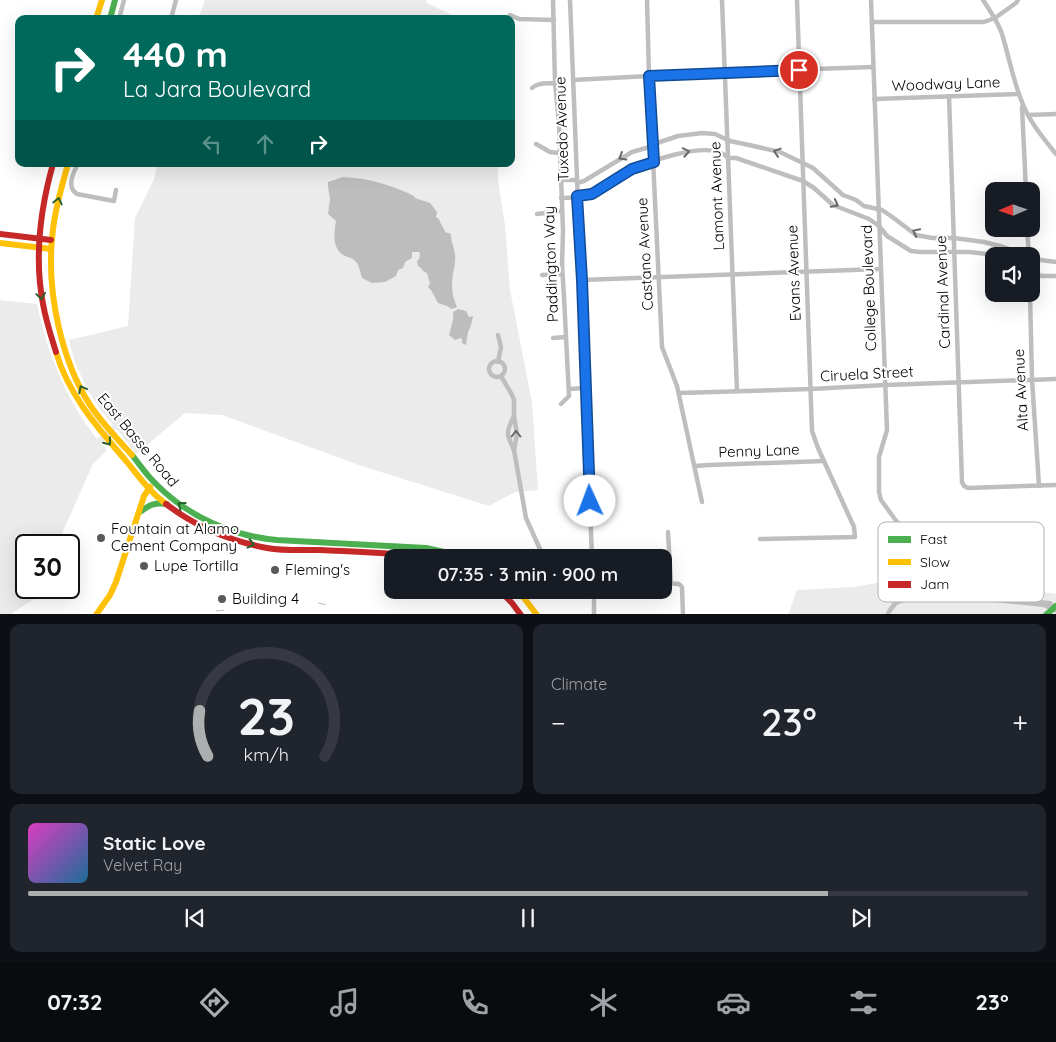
<!DOCTYPE html>
<meta charset="utf-8">
<style>
body{margin:0;font-family:Quicksand,sans-serif;background:#20242c;color:#f1f3f6;height:100vh;display:flex;flex-direction:column;font-size:19px;white-space:nowrap}
*{box-sizing:border-box;margin:0}
p{font-size:16px;color:#9ea1a6}
.icon{flex:none;width:28px;height:28px;fill:none;stroke:currentColor;stroke-width:2;stroke-linecap:round;stroke-linejoin:round}
.map{position:relative;height:614px;overflow:hidden}
.details{display:flex;flex-direction:column;gap:10px;padding:10px;background:#0d0f14;flex:1}
.details>*{flex:none}
.guide{position:absolute;left:15px;top:15px;width:500px;height:152px;border-radius:10px;box-shadow:0 5px 20px #0002;background:#00695c;color:#fff;overflow:hidden}
.needle{width:32px;rotate:268deg}
.fabs{position:absolute;left:985px;top:182px;display:grid;gap:10px}
.fabs a{display:grid;place-items:center;width:55px;height:55px;border-radius:10px;background:#171b24;box-shadow:0 5px 20px #0002;font-size:25px}
.speed{position:absolute;left:15px;top:534px;display:flex;gap:10px;font-size:25px;font-weight:700;text-align:center}
.speed>*{display:grid;place-content:center;width:65px;height:65px;border-radius:50%;background:#171b24;box-shadow:0 5px 20px #0002;line-height:1}
.speed .limit{border:2px solid #111;border-radius:8px;background:#fff;color:#111}
.pin{position:absolute;display:grid;place-items:center;width:42px;height:42px;color:#fff;margin:-21px;border:2px solid #fff;border-radius:50%;box-shadow:0 1px 5px #0007}
.me{position:absolute;width:55px;margin:-28px;rotate:358deg;stroke-linejoin:round;filter:drop-shadow(0 0 4px #0008)}
.turn{display:flex;align-items:center;gap:18px;height:105px;padding:0 25px;font-size:22px}
.turn .icon{width:65px;height:65px;stroke-width:2.5}
.turn b{display:block;font-size:35px;line-height:42px}
.lanes{display:flex;align-items:center;height:48px;padding:0 25px;background:#0003;justify-content:center;gap:25px;direction:ltr}
.lanes .off{opacity:.35}
.big{font-size:38px;font-weight:600;line-height:1.1}
.details .card{flex:1;display:flex;flex-direction:column;justify-content:center;gap:8px;min-width:0;padding:0 18px;border-radius:10px;background:#20242c}
.details .dial{align-items:center;gap:0}
.dial svg{height:130px;overflow:visible;fill:none;stroke:#363941;stroke-width:7;stroke-linecap:round;text-anchor:middle}
.dial text{fill:#f1f3f6;stroke:none}
.song{display:flex;align-items:center;gap:15px}
.cover{width:60px;height:60px;border-radius:8px;background:linear-gradient(135deg,hsl(310 70% 55%),hsl(200 70% 35%))}
.played{height:5px;border-radius:2px;background:linear-gradient(90deg,#adaeaf 80%,#363941 80%)}
.keys{display:flex;justify-content:space-around;direction:ltr}
.heat{display:flex;justify-content:space-between;align-items:center;font-size:28px;direction:ltr}
.details .tiles{flex:1;display:grid;gap:10px;grid-template-columns:1fr 1fr}
.card:last-child{grid-column:span 2}
.trip{position:absolute;left:384px;top:549px;width:288px;height:50px;border-radius:10px;background:#171b24;box-shadow:0 5px 20px #0002;font-weight:600;line-height:50px;text-align:center}
.menu{display:flex;height:80px;justify-content:space-around;align-items:center;background:#090b0e;color:#9ea1a6}
.menu .icon{width:35px;height:35px}
.menu .on{color:#adaeaf}
.menu b{font-size:22px;color:#f1f3f6}
.map>svg:first-child{display:block}
</style>
<div class="map">
<svg width="1056" height="615" viewBox="0 0 1056 615">
<rect width="100%" height="100%" fill="#fff"/>
<g fill="#ebebeb">
<polygon points="205,0 426,0 427,3 460,19 198,19"/>
<path d="M157,164H498V181L505,225L510,290L532,402L538,490L515,492L489,506L359,465L222,415L185,413L136,454L117,429L101,443L107,450L93,464L57,545H26V588H38L34,599L11,614H0V300L37,304C48,354 65,398 97,439L113,425C99,409 87,391 79,371C74,361 72,351 69,340L128,326L135,218L155,177Z"/>
<polygon points="929,574 1056,594 1056,614 788,615 797,590 854,587"/>
</g>
<g fill="#bdbdbd">
<path d="M343,177C368,178 392,185 414,196L415,198L430,203L437,212L436,217L439,219C440,224 444,227 445,232L451,234C451,243 454,246 455,254C456,261 454,268 453,274C451,286 452,296 457,307L452,309L447,306L438,303L431,290L428,287L430,283L427,273L423,271L421,268L418,266L417,261L419,259L420,255L419,252H412V258L405,262L403,268L398,270L396,276L385,282L372,283L362,278C360,272 359,263 354,260C351,257 346,257 343,255C332,248 334,232 336,221L328,214L330,199L328,187V182Z"/>
<path d="M458,309L466,311L469,317L473,316L471,325L468,332L466,345L462,343V339L460,338L455,340L449,335C451,327 454,320 453,312Z"/>
<path d="M927,590H953L1006,597L1051,601L1056,606V613L1043,607L974,600L960,596L941,595L911,599L897,605L890,614L885,615C895,594 906,594 927,590Z"/>
</g>
<g fill="none" stroke-linecap="round" stroke-linejoin="round">
<g stroke="#bebebe" stroke-width="4.5">
<polyline points="553,0 555,83 559,122 563,231 562,265 564,297 569,396 561,404"/>
<polyline points="570,0 592,558"/>
<polyline points="647,0 649,76 662,347 677,386 702,502"/>
<polyline points="722,0 737,391"/>
<polyline points="871,0 887,430 879,457 879,492 881,500 897,522 904,527 917,528 943,527"/>
<path d="M983,0C990,11 998,22 1002,34C1009,57 1013,80 1022,102C1029,121 1043,138 1056,154"/>
<polyline points="510,15 519,19 554,20"/>
<polyline points="119,19 124,0"/>
<polyline points="171,19 176,0"/>
<polyline points="872,22 984,22 995,18 1016,3 1018,0"/>
<polyline points="573,80 725,72 873,67"/>
<path d="M532,88C538,82 547,84 555,83"/>
<polyline points="949,96 962,482 964,486 968,488 1056,485"/>
<polyline points="874,99 1019,94"/>
<polyline points="1022,107 1026,191"/>
<polyline points="1028,115 1056,114"/>
<polyline points="536,144 550,152 559,153"/>
<path d="M78,164C73,173 66,187 77,194L114,201L116,190"/>
<polyline points="560,180 577,180"/>
<polyline points="577,183 584,181 632,152 653,146 660,142 678,136 702,133 715,134 730,141 749,145 780,152 809,166 813,168 843,195 856,200 864,206 882,210 891,216 916,235 932,238 954,238 984,242 1000,246 1030,256"/>
<path d="M561,198C571,198 582,197 591,194C602,191 611,181 620,175C639,164 712,137 728,158H736L803,181L814,188L833,205L869,219L879,226L887,236L911,251L920,252H969L988,254L995,256"/>
<polyline points="537,214 562,211"/>
<polyline points="1027,229 1029,256"/>
<polyline points="1031,257 1041,260 1056,262"/>
<polyline points="1031,273 1042,276 1056,276"/>
<polyline points="542,275 562,274"/>
<polyline points="582,280 880,269"/>
<polyline points="1030,294 1032,379 1039,486"/>
<polyline points="553,338 566,337"/>
<circle cx="497" cy="369" r="8"/>
<polyline points="498,362 501,347 498,335"/>
<path d="M501,376L512,395L514,400V416L517,434L514,450C506,434 506,432 514,416"/>
<polyline points="569,389 586,388"/>
<polyline points="679,393 811,389 885,385 1056,379"/>
<polyline points="514,450 526,518 544,558"/>
<polyline points="695,466 709,465 824,461"/>
<polyline points="668,532 671,583"/>
<polyline points="760,539 855,537 854,527 818,448 812,431 797,0"/>
<polyline points="662,583 679,584 682,587 683,615"/>
<polyline points="594,590 594,615"/>
</g>
<g stroke="#4caf50" stroke-width="6">
<polyline points="110,19 115,0"/>
<path d="M132,455C140,465 147,476 157,485C189,517 232,536 277,540L426,548L444,552L462,558"/>
<path d="M140,512C149,505 155,502 167,504"/>
<polyline points="1046,615 1056,606"/>
</g>
<g stroke="#ffc107" stroke-width="6">
<polyline points="96,19 102,0"/>
<path d="M68,164C61,189 54,213 52,239C47,292 61,360 90,405C102,423 117,439 132,455"/>
<polyline points="0,243 51,249"/>
<path d="M56,352C69,396 98,428 127,462C139,477 150,492 166,504"/>
<polyline points="514,590 524,598 537,615"/>
<polyline points="96,615 110,595 116,582 144,496 150,487"/>
</g>
<g stroke="#c62828" stroke-width="6">
<path d="M53,164C40,210 34,257 43,304C46,321 51,336 56,352"/>
<polyline points="0,234 51,240"/>
<path d="M166,504C196,527 230,541 267,548C284,551 303,550 320,550C358,552 396,553 434,558"/>
<polyline points="499,590 512,603 521,615"/>
</g>
<g stroke="#bebebe" stroke-width="1" stroke-dasharray="8 2.5 1 2.5" stroke-linecap="butt">
<polyline points="318,603 327,605"/>
<polyline points="216,611 226,610"/>
</g>
</g>
<defs><path id="oneway-chevron" d="M-2-3.5L2.5 0L-2 3.5" fill="none" stroke-width="1.6" stroke-linecap="round" stroke-linejoin="round" transform="scale(1.25)"/></defs>
<g stroke="#686868">
<use href="#oneway-chevron" transform="translate(686 152) rotate(-11)"/>
<use href="#oneway-chevron" transform="translate(777 152) rotate(-162)"/>
<use href="#oneway-chevron" transform="translate(622 157) rotate(150)"/>
<use href="#oneway-chevron" transform="translate(835 204) rotate(28)"/>
<use href="#oneway-chevron" transform="translate(916 232) rotate(-154)"/>
<use href="#oneway-chevron" transform="translate(516 434) rotate(-90)"/>
</g>
<g stroke="#2a602c">
<use href="#oneway-chevron" transform="translate(58 201) rotate(-77)"/>
<use href="#oneway-chevron" transform="translate(41 296) rotate(82)"/>
<use href="#oneway-chevron" transform="translate(82 389) rotate(-118)"/>
<use href="#oneway-chevron" transform="translate(108 442) rotate(52)"/>
<use href="#oneway-chevron" transform="translate(181 505) rotate(-144)"/>
<use href="#oneway-chevron" transform="translate(251 544) rotate(13)"/>
</g>
<g fill="none" stroke-linecap="round" stroke-linejoin="round">
<g stroke="#114b97" stroke-width="12">
<polyline id="route" points="590,501 582,280 577,196 592,194 632,169 654,162 649,76 799,70"/>
</g>
<use href="#route" stroke="#1a73e8" stroke-width="9"/>
</g>
<g fill="#595959" stroke="#fff" stroke-width="2">
<circle cx="101" cy="538" r="5"/>
<circle cx="144" cy="566" r="5"/>
<circle cx="275" cy="570" r="5"/>
<circle cx="222" cy="599" r="5"/>
</g>
<g text-anchor="middle" stroke-width="4" stroke-linejoin="round" paint-order="stroke">
<g font-size="15" fill="#000" stroke="#fff">
<text transform="translate(946 84) rotate(-2)" y="5">Woodway Lane</text>
<text transform="translate(562 129) rotate(-92)" y="5">Tuxedo Avenue</text>
<text transform="translate(717 196) rotate(-92)" y="5">Lamont Avenue</text>
<text transform="translate(645 254) rotate(-93)" y="5">Castano Avenue</text>
<text transform="translate(551 264) rotate(-92)" y="5">Paddington Way</text>
<text transform="translate(794 273) rotate(-92)" y="5">Evans Avenue</text>
<text transform="translate(869 288) rotate(-92)" y="5">College Boulevard</text>
<text transform="translate(943 292) rotate(-92)" y="5">Cardinal Avenue</text>
<text transform="translate(867 374) rotate(-3)" y="5">Ciruela Street</text>
<text transform="translate(1021 390) rotate(-93)" y="5">Alta Avenue</text>
<text transform="translate(138 440) rotate(50)" y="5">East Basse Road</text>
<text transform="translate(759 451) rotate(-2)" y="5">Penny Lane</text>
</g>
<g font-size="15" fill="#000" stroke="#fff" text-anchor="start">
<text x="111" y="534">Fountain at Alamo<tspan x="111" dy="17">Cement Company</tspan></text>
<text x="154" y="571">Lupe Tortilla</text>
<text x="285" y="575">Fleming's</text>
<text x="232" y="604">Building 4</text>
</g>
</g>
<rect x="878" y="522" width="166" height="80" rx="8" fill="#fff" stroke="#b2b2b2" stroke-width="1"/>
<rect x="888" y="536" width="23" height="7" fill="#4caf50"/>
<rect x="888" y="559" width="23" height="6" fill="#ffc107"/>
<rect x="888" y="581" width="23" height="7" fill="#c62828"/>
<g font-size="14" fill="#000">
<text x="920" y="544">Fast</text>
<text x="920" y="567">Slow</text>
<text x="920" y="589">Jam</text>
</g>
</svg>
<div class="fabs">
<a><svg class="needle" viewBox="-14 -14 28 28"><path d="M0-13l5 13h-10z" fill="#e53935"/><path d="M0 13l5-13h-10z" fill="#9ea1a6"/></svg></a>
<a><svg class="icon" aria-label="sound" viewBox="0 0 24 24"><path d="M4 9h4l5-4v14l-5-4H4zM17 9q2 3 0 6"/></svg></a>
</div>
<div class="speed"><div class="limit">30</div></div>
<div class="pin" style="left:799px;top:70px;background:#d93025"><svg class="icon" aria-label="arrive" viewBox="0 0 24 24"><path d="M6 21V4h12l-3 4 3 4H6"/></svg></div>
<svg class="me" style="left:590px;top:501px" viewBox="-20 -20 40 40"><circle r="19" fill="#fff"/><path d="M0-13L10 11 0 6-10 11z" fill="#1a73e8"/></svg>
<div class="trip">07:35 · 3 min · 900 m</div>
<div class="guide">
<div class="turn"><svg class="icon" aria-label="right" viewBox="0 0 24 24"><path d="M7 20v-9h11M14 6l5 5-5 5"/></svg><div><b>440 m</b>La Jara Boulevard</div></div>
<div class="lanes"><svg class="icon off" aria-label="left" viewBox="0 0 24 24"><path d="M17 20v-9H6M10 6l-5 5 5 5"/></svg><svg class="icon off" aria-label="ahead" viewBox="0 0 24 24"><path d="M12 20V5M6 11l6-6 6 6"/></svg><svg class="icon" aria-label="right" viewBox="0 0 24 24"><path d="M7 20v-9h11M14 6l5 5-5 5"/></svg></div>
</div>
</div>
<section class="details">
<div class="tiles">
<div class="card dial"><svg viewBox="0 0 100 80">
<path d="M14 69A42 42 0 1 1 86 69"/>
<path d="M14 69A42 42 0 0 1 9 41" stroke="#adaeaf"/>
<text x="50" y="56" font-size="32" font-weight="700">23</text>
<text x="50" y="72" font-size="11">km/h</text>
</svg></div>
<div class="card"><p>Climate</p>
<div class="heat"><a>−</a><b class="big">23°</b><a>+</a></div>
</div>
<div class="card">
<div class="song"><i class="cover"></i><div><b>Static Love</b><p>Velvet Ray</p></div></div>
<div class="played"></div>
<div class="keys"><svg class="icon" aria-label="previous" viewBox="0 0 24 24"><path d="M18 5L8 12l10 7zM5 5v14"/></svg><svg class="icon" aria-label="pause" viewBox="0 0 24 24"><path d="M8 5v14M16 5v14"/></svg><svg class="icon" aria-label="next" viewBox="0 0 24 24"><path d="M6 5l10 7-10 7zM19 5v14"/></svg></div>
</div>
</div>
</section>
<nav class="menu">
<b>07:32</b>
<svg class="icon on" aria-label="directions" viewBox="0 0 24 24"><path d="M12 3l9 9-9 9-9-9zM9 14v-3h6M13 9l2 2-2 2"/></svg>
<svg class="icon" aria-label="music" viewBox="0 0 24 24"><path d="M9 18V5l10-2v13"/><circle cx="6" cy="18" r="3"/><circle cx="16" cy="16" r="3"/></svg>
<svg class="icon" aria-label="phone" viewBox="0 0 24 24"><path d="M5 4h4l2 5-3 2q2 4 5 5l2-3 5 2v4C11 20 4 13 5 4z"/></svg>
<svg class="icon" aria-label="climate" viewBox="0 0 24 24"><path d="M12 3v18M4 7l16 10M4 17L20 7"/></svg>
<svg class="icon" aria-label="car" viewBox="0 0 24 24"><path d="M5 17H2v-5l4-1 3-4h7l3 4 3 1v5h-3M9 17h6M6 11h13"/><circle cx="7" cy="17" r="2"/><circle cx="17" cy="17" r="2"/></svg>
<svg class="icon" aria-label="filters" viewBox="0 0 24 24"><path d="M4 7h16M4 17h16"/><circle cx="9" cy="7" r="2"/><circle cx="15" cy="17" r="2"/></svg>
<b>23°</b>
</nav>
